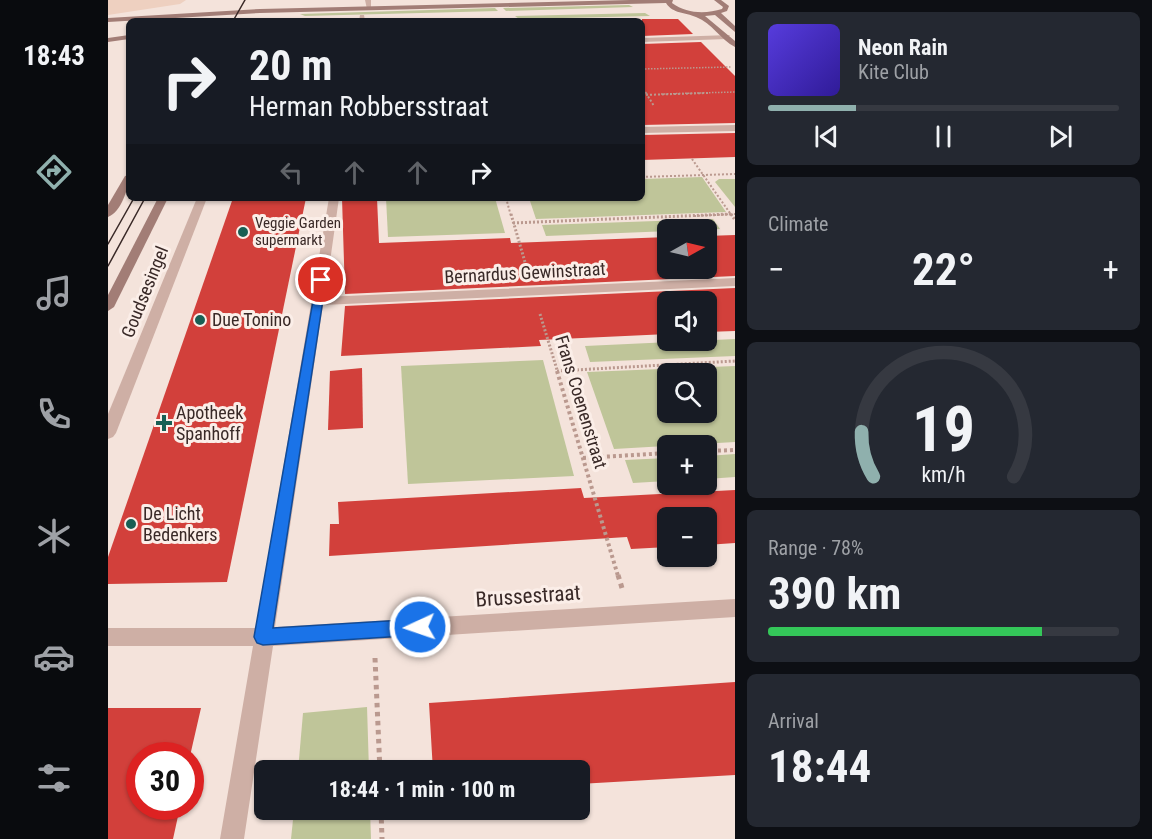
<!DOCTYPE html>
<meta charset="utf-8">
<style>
body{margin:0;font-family:"Roboto Condensed",sans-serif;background:#242831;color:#f1f3f6;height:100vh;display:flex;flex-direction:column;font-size:22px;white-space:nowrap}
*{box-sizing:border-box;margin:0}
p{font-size:20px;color:#9ea1a6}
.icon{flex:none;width:33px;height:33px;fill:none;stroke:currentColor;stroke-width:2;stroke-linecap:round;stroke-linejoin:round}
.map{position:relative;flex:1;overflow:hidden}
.sheet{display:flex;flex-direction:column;gap:12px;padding:12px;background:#0d0f14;width:417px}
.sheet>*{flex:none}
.guide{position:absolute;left:18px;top:18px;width:519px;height:183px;border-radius:9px;box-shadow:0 2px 4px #0004;background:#171b24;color:#f1f3f6;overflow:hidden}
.needle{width:39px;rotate:82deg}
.tools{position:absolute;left:549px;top:219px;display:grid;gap:12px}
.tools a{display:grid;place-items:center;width:60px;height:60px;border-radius:9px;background:#171b24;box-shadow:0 2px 4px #0004;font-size:30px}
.speed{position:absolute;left:18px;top:742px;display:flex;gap:12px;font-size:30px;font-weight:700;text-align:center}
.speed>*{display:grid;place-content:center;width:78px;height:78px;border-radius:50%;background:#171b24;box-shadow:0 2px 4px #0004;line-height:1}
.speed .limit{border:9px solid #d22;background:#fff;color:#111}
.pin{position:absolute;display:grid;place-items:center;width:51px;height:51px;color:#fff;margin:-26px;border:3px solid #fff;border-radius:50%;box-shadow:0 2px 6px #0007}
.me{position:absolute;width:66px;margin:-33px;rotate:267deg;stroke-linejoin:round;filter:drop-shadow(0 0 4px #0008)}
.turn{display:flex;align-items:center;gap:21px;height:126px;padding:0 24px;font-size:27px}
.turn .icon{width:78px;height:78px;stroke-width:2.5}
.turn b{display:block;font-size:42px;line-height:51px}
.lanes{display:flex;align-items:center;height:57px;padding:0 24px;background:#0003;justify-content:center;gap:30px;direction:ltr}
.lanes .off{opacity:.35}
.big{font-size:45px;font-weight:700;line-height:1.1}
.sheet .tile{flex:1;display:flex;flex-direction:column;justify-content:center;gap:9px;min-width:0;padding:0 21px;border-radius:9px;background:#242831}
.sheet .dial{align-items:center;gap:0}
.dial svg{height:156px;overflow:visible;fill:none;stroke:#363941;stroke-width:7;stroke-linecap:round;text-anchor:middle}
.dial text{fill:#f1f3f6;stroke:none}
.song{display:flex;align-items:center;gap:18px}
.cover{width:72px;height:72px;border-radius:9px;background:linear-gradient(135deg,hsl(250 70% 55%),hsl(250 70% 35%))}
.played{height:6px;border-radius:3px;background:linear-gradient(90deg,#8fb0ad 25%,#363941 25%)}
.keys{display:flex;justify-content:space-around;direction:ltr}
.heat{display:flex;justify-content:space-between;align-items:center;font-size:33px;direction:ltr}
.charge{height:9px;border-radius:4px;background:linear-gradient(90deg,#34c759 78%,#363941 0)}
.trip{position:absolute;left:146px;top:760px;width:336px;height:60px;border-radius:9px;background:#171b24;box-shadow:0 2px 4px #0004;font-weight:700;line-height:60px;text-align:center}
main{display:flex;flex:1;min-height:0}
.dock{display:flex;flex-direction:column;width:108px;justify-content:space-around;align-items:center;background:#090b0e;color:#9ea1a6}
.dock .icon{width:42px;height:42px}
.dock .current{color:#8fb0ad}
.dock b{font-size:27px;color:#f1f3f6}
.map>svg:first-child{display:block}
</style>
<main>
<nav class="dock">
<b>18:43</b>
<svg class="icon current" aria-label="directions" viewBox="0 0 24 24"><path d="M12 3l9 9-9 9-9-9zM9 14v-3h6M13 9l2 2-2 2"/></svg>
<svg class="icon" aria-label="music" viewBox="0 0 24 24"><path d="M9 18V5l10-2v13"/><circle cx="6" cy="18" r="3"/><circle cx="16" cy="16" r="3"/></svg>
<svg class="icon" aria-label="phone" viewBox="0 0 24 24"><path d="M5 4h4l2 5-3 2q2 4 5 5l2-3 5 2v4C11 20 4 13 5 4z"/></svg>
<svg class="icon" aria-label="climate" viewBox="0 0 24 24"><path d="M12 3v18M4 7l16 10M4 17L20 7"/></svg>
<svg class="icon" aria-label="car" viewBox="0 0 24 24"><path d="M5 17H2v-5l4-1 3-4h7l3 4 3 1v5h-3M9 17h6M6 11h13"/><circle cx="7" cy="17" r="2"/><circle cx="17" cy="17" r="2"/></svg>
<svg class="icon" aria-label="filters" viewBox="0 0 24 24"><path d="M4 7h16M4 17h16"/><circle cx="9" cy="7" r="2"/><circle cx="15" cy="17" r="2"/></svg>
</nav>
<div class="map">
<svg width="627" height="839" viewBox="0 0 627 839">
<rect width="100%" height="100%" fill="#f4e3db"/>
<g fill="#bfc599" fill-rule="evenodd">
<polygon points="521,5 525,7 398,11 395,8"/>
<polygon points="387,8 390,11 197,16 192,14"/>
<polygon points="537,13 542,16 411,19 407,16"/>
<polygon points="594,177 618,212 428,219 421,198 534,198 534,179"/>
<polygon points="611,179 627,179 627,207 607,182"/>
<polygon points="278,198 387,198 397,233 280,237"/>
<polygon points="605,219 612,229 438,236 434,225"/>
<polygon points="627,339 627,356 482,362 477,346"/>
<polygon points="435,360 466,476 300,484 293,366"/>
<path d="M627,366V442L506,449L479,372ZM560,374H598V412H560Z"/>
<polygon points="627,454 627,477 599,479 599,456"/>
<polygon points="559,458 559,481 525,483 517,460"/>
<polygon points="259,707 261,771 190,771 195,713"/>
<polygon points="186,810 262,810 263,839 183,839"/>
</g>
<polygon fill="#eed0c0" points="0,0 78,0 72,4 0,15"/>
<g fill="#d2403b">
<polygon points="534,19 570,19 585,34 534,36"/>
<polygon points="593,42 627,76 627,123 534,125 534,44"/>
<polygon points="627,133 627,157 534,160 534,135"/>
<polygon points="125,198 198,198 119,582 0,584 0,557"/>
<polygon points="234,198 269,198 271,243 402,238 403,243 560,237 560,268 598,268 598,236 627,235 627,276 237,294"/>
<polygon points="627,288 627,331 598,332 598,302 560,302 560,334 431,340 433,346 233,356 237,306"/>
<polygon points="254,368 255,428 220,430 222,371"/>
<polygon points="473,488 476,498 627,490 627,543 598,545 598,518 560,518 560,547 523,549 519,537 221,556 222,524 231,524 230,502"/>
<polygon points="627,682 627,775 471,784 471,771 325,771 321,703"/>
<polygon points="0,708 93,708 82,756 32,756 32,807 72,807 65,839 0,839"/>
</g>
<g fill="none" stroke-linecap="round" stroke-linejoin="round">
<g stroke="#ba998f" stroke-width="1.5" stroke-dasharray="1.5 1.5" stroke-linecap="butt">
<polyline points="534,69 623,67"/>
<polyline points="534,87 539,94"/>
<polyline points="553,94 627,92"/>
</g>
<g stroke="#ba998f" stroke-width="2" stroke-dasharray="2 2" stroke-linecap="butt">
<polyline points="538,93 546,106"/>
<polyline points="534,95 600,93"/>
<polyline points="584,159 624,216"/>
<polyline points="534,177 627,174"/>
<polyline points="398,198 403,216"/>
<polyline points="586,216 627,214"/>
</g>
<g stroke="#ba998f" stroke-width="3" stroke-dasharray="2 2" stroke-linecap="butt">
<polyline points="403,214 419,269"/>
<polyline points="623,214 627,220"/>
<polyline points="405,223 623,214"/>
<polyline points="432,314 450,373"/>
<polyline points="449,371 627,361"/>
</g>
<g stroke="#ba998f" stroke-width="4" stroke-dasharray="3 3" stroke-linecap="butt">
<polyline points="449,371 510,576"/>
<polyline points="598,451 627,450"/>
<polyline points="475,458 560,453"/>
</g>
<g stroke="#ba998f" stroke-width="5" stroke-dasharray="4.5 4.5" stroke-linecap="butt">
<polyline points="510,575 514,588"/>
<polyline points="267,658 272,771"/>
<polyline points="273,810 274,839"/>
</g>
<g fill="#ceafa5" fill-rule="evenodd">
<polygon points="257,0 263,0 263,9 259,9"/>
<polygon points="252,15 256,15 257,21 251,21"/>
<polygon points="622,35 619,39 534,42 534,38"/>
<polygon points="627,125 627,131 534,133 534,127"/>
<polygon points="89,198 99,198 8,433 5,437 0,439 0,414"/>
<polygon points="221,198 231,198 217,297 627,278 627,286 215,305 167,627 627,599 627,617 165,646 136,839 112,839 145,646 0,646 0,628 148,628"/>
</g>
<g fill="#a27d76" fill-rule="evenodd">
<path d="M522,0H565L564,3C579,14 598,14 614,9L615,7L606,0H613L621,6L619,11L613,13L627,26V32L607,15L597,16L627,41V47C613,40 604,23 588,17C577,12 565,14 558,3L152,13L0,22V18L152,9Z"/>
<polygon points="21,35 21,39 0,42 0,38"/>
<path d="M21,175C21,188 13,212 0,217V205L17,176Z"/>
<polygon points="50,198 60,198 6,307 0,311 0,295"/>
</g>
<g stroke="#392927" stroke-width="1.5">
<polyline points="125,21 137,0"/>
<polyline points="0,244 26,198"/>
<polyline points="0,266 37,198"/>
</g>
</g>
<polygon fill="#1a73e8" stroke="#114b97" stroke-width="1.5" points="209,278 218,280 165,628 312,619 318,621 321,627 318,633 312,635 155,645 149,643 146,637"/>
<g fill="#185f54" stroke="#fbeee8" stroke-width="2">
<circle cx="135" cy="232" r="6"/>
<circle cx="92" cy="320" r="6"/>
<path d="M53 414h6v6h6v6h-6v6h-6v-6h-6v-6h6z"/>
<circle cx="23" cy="524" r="6"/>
</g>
<g text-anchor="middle" stroke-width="6" stroke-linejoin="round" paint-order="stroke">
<g font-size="15" fill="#392927" stroke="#fbeee8" text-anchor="start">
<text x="147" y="228">Veggie Garden<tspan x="147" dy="17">supermarkt</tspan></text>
</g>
<g font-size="18" fill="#392927" stroke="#fbeee8">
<text transform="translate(417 273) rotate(-3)" y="6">Bernardus Gewinstraat</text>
<text transform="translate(37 292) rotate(-68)" y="6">Goudsesingel</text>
<text transform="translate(473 402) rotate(73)" y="6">Frans Coenenstraat</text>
</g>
<g font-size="18" fill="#392927" stroke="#fbeee8" text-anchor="start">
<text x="104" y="326">Due Tonino</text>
<text x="68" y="419">Apotheek<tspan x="68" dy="21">Spanhoff</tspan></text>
<text x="35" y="520">De Licht<tspan x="35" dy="21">Bedenkers</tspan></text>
</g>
<g font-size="21" fill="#392927" stroke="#fbeee8">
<text transform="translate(420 596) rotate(-4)" y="7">Brussestraat</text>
</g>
</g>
</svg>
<div class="tools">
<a><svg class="needle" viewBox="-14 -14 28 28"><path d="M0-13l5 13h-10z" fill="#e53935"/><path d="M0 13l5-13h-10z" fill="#9ea1a6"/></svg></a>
<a><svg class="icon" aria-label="sound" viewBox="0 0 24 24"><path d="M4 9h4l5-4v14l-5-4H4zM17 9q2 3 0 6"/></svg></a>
<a><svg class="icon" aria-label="search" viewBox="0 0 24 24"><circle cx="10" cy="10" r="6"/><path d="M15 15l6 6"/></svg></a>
<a>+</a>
<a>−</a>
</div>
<div class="speed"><div class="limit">30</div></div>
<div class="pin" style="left:213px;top:280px;background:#d93025"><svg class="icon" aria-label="arrive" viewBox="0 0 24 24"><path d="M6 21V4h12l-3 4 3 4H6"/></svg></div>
<svg class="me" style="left:312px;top:627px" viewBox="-20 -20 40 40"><circle r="17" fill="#1a73e8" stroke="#fff" stroke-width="3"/><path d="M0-11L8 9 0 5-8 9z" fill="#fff"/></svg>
<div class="trip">18:44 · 1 min · 100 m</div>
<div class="guide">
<div class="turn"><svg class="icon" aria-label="right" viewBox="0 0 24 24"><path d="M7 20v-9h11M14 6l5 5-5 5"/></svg><div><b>20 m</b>Herman Robbersstraat</div></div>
<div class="lanes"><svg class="icon off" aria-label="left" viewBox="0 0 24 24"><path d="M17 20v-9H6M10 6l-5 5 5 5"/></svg><svg class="icon off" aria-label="ahead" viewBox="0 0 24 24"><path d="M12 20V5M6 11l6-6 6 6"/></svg><svg class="icon off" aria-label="ahead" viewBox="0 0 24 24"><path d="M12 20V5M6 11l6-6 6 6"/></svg><svg class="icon" aria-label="right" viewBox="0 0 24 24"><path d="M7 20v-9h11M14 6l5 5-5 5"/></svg></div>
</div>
</div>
<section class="sheet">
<div class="tile">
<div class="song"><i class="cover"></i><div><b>Neon Rain</b><p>Kite Club</p></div></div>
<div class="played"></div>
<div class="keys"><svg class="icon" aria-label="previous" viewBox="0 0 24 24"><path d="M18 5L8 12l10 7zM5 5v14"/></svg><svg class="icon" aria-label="pause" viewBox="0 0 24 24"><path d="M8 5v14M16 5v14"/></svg><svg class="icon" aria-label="next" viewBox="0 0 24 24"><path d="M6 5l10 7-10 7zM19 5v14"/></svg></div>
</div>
<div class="tile"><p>Climate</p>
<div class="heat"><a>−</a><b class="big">22°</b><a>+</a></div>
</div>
<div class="tile dial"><svg viewBox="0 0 100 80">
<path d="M14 69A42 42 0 1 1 86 69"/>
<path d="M14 69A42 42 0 0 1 8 46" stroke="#8fb0ad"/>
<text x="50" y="56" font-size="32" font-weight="700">19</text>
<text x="50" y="72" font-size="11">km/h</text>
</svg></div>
<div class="tile"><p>Range · 78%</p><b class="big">390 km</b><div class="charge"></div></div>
<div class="tile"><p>Arrival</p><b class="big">18:44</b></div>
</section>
</main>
